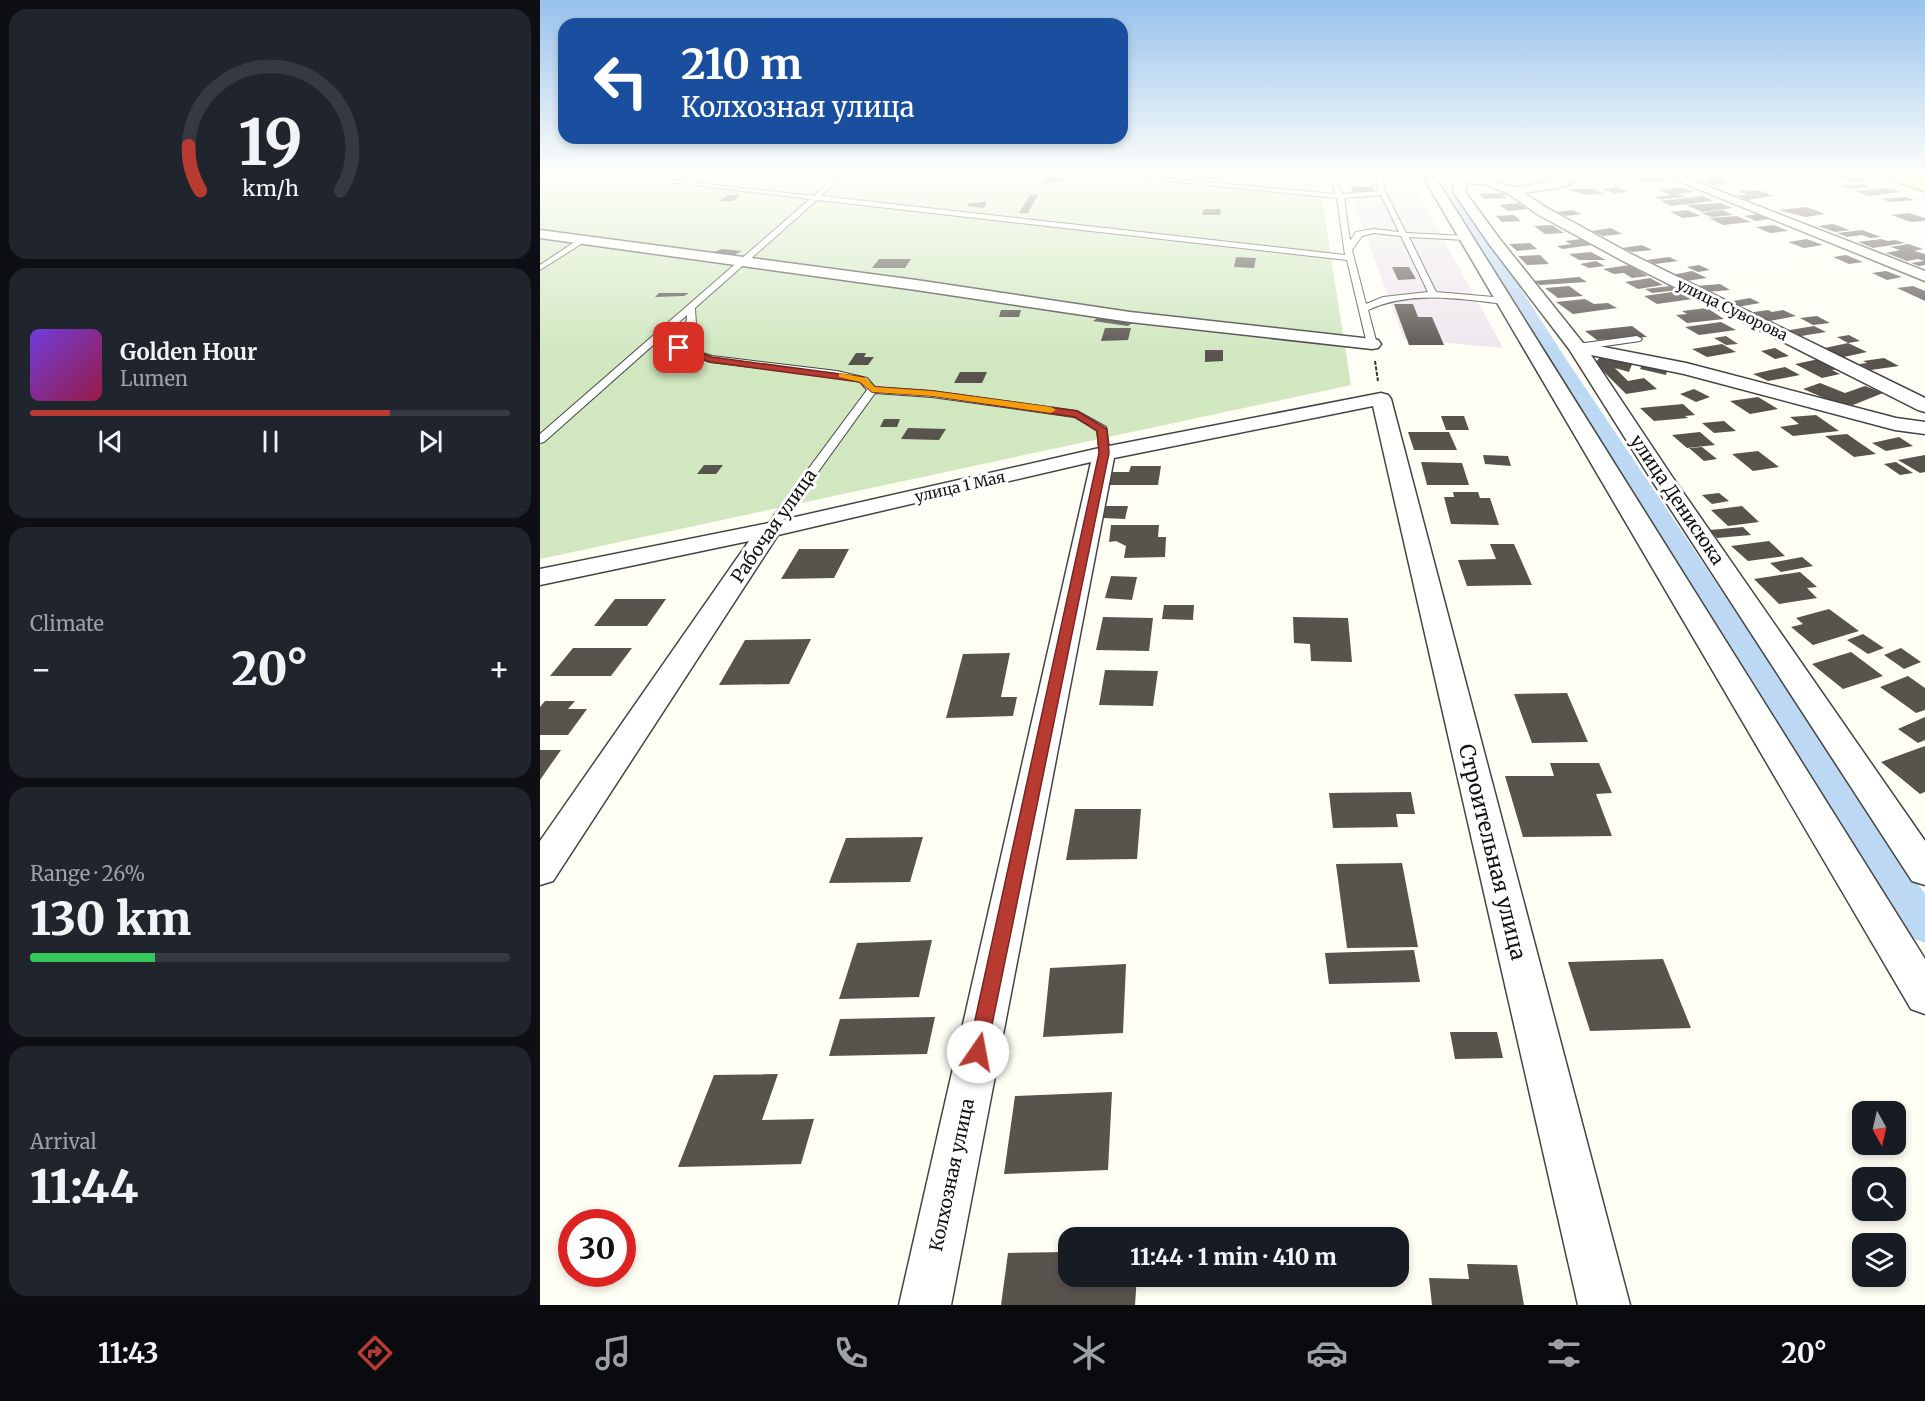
<!DOCTYPE html>
<meta charset="utf-8">
<style>
body{margin:0;font-family:Merriweather,serif;background:#20242c;color:#f1f3f6;height:100vh;display:flex;flex-direction:column;font-size:22px;white-space:nowrap}
*{box-sizing:border-box;margin:0}
p{font-size:20px;color:#9ea1a6}
.icon{flex:none;width:33px;height:33px;fill:none;stroke:currentColor;stroke-width:2;stroke-linecap:round;stroke-linejoin:round}
.map{position:relative;flex:1;overflow:hidden}
.sheet{display:flex;flex-direction:column;gap:9px;padding:9px;background:#0d0f14;width:540px}
.sheet>*{flex:none}
.top-card{position:absolute;left:18px;top:18px;width:570px;height:126px;border-radius:18px;box-shadow:0 3px 9px #0003;background:#1a4fa0;color:#fff;overflow:hidden}
.needle{width:39px;rotate:172deg}
.tools{position:absolute;left:1312px;top:1101px;display:grid;gap:12px}
.tools a{display:grid;place-items:center;width:54px;height:54px;border-radius:12px;background:#171b24;box-shadow:0 3px 9px #0003;font-size:30px}
.speed{position:absolute;left:18px;top:1209px;display:flex;gap:12px;font-size:30px;font-weight:700;text-align:center}
.speed>*{display:grid;place-content:center;width:78px;height:78px;border-radius:50%;background:#171b24;box-shadow:0 3px 9px #0003;line-height:1}
.speed .limit{border:9px solid #d22;background:#fff;color:#111}
.pin{position:absolute;display:grid;place-items:center;width:51px;height:51px;color:#fff;margin:-26px;border-radius:12px;box-shadow:0 3px 9px #0006}
.me{position:absolute;width:66px;margin:-33px;rotate:12deg;stroke-linejoin:round;filter:drop-shadow(0 0 4px #0008)}
.turn{display:flex;align-items:center;gap:21px;height:126px;padding:0 24px;font-size:27px}
.turn .icon{width:78px;height:78px;stroke-width:2.5}
.turn b{display:block;font-size:42px;line-height:51px}
.big{font-size:45px;font-weight:800;line-height:1.1}
.sheet .widget{flex:1;display:flex;flex-direction:column;justify-content:center;gap:9px;min-width:0;padding:0 21px;border-radius:18px;background:#20242c}
.sheet .dial{align-items:center;gap:0}
.dial svg{height:156px;overflow:visible;fill:none;stroke:#363941;stroke-width:7;stroke-linecap:round;text-anchor:middle}
.dial text{fill:#f1f3f6;stroke:none}
.song{display:flex;align-items:center;gap:18px}
.cover{width:72px;height:72px;border-radius:9px;background:linear-gradient(135deg,hsl(260 70% 55%),hsl(340 70% 35%))}
.played{height:6px;border-radius:3px;background:linear-gradient(90deg,#b83b32 75%,#363941 75%)}
.keys{display:flex;justify-content:space-around;direction:ltr}
.heat{display:flex;justify-content:space-between;align-items:center;font-size:33px;direction:ltr}
.charge{height:9px;border-radius:4px;background:linear-gradient(90deg,#34c759 26%,#363941 0)}
.trip{position:absolute;left:518px;top:1227px;width:351px;height:60px;border-radius:18px;background:#171b24;box-shadow:0 3px 9px #0003;font-weight:800;line-height:60px;text-align:center}
.tabs{display:flex;height:96px;justify-content:space-around;align-items:center;background:#090b0e;color:#9ea1a6}
.tabs .icon{width:42px;height:42px}
.tabs .on{color:#b83b32}
.tabs b{font-size:27px;color:#f1f3f6}
main{display:flex;flex:1;min-height:0}
.map>svg:first-child{display:block}
</style>
<main>
<section class="sheet">
<div class="widget dial"><svg viewBox="0 0 100 80">
<path d="M14 69A42 42 0 1 1 86 69"/>
<path d="M14 69A42 42 0 0 1 8 46" stroke="#b83b32"/>
<text x="50" y="56" font-size="32" font-weight="700">19</text>
<text x="50" y="72" font-size="11">km/h</text>
</svg></div>
<div class="widget">
<div class="song"><i class="cover"></i><div><b>Golden Hour</b><p>Lumen</p></div></div>
<div class="played"></div>
<div class="keys"><svg class="icon" aria-label="previous" viewBox="0 0 24 24"><path d="M18 5L8 12l10 7zM5 5v14"/></svg><svg class="icon" aria-label="pause" viewBox="0 0 24 24"><path d="M8 5v14M16 5v14"/></svg><svg class="icon" aria-label="next" viewBox="0 0 24 24"><path d="M6 5l10 7-10 7zM19 5v14"/></svg></div>
</div>
<div class="widget"><p>Climate</p>
<div class="heat"><a>−</a><b class="big">20°</b><a>+</a></div>
</div>
<div class="widget"><p>Range · 26%</p><b class="big">130 km</b><div class="charge"></div></div>
<div class="widget"><p>Arrival</p><b class="big">11:44</b></div>
</section>
<div class="map">
<svg width="1385" height="1305" viewBox="0 0 1385 1305">
<rect width="100%" height="100%" fill="#fefef5"/>
<polygon fill="#eee6ee" points="803,174 868,174 963,348 864,339"/>
<polygon fill="#d0e7c0" points="0,174 778,174 811,385 0,559"/>
<g fill="none" stroke-linecap="round" stroke-linejoin="round">
<polygon fill="#bdd8f2" fill-rule="evenodd" points="908,174 922,174 914,179 916,188 1028,362 1385,894 1385,943 1372,938 1010,362 904,188 902,178"/>
</g>
<g fill="#59534e">
<polygon points="653,174 677,174 675,179 651,178"/>
<polygon points="506,175 528,175 523,183 501,183"/>
<polygon points="1178,175 1190,180 1184,180 1190,183 1172,185 1162,180 1176,179 1167,176"/>
<polygon points="1317,175 1331,180 1311,182 1297,177"/>
<polygon points="1117,177 1127,182 1106,183 1096,179"/>
<polygon points="1322,184 1331,187 1311,189 1302,186"/>
<polygon points="811,187 833,187 835,191 813,193"/>
<polygon points="1076,187 1088,192 1074,193 1062,189"/>
<polygon points="1141,187 1153,192 1138,194 1145,197 1120,199 1114,197 1131,195 1119,190"/>
<polygon points="1349,188 1361,192 1328,196 1316,191"/>
<polygon points="1034,189 1054,189 1064,194 1048,195 1027,190"/>
<polygon points="1218,190 1234,196 1207,200 1197,195 1207,195 1199,191"/>
<polygon points="962,193 967,198 944,199 939,194"/>
<polygon points="188,195 201,195 193,201 179,201"/>
<polygon points="490,195 498,195 488,213 479,213"/>
<polygon points="1162,196 1174,201 1131,206 1120,201"/>
<polygon points="1365,197 1375,200 1351,202 1341,199"/>
<polygon points="447,202 444,208 427,206 429,203"/>
<polygon points="978,203 987,209 968,211 959,205"/>
<polygon points="1181,203 1193,208 1162,212 1146,205"/>
<polygon points="1266,207 1285,214 1265,217 1239,210"/>
<polygon points="664,209 681,209 680,215 662,215"/>
<polygon points="1032,210 1042,214 1026,216 1017,212"/>
<polygon points="1147,210 1161,216 1143,218 1130,212"/>
<polygon points="1182,210 1193,215 1172,217 1161,213"/>
<polygon points="1369,213 1385,218 1385,221 1371,222 1351,215"/>
<polygon points="1218,214 1230,219 1216,221 1204,216"/>
<polygon points="974,215 981,221 962,222 956,216"/>
<polygon points="1197,216 1211,222 1183,225 1169,218"/>
<polygon points="1293,224 1310,230 1295,232 1278,226"/>
<polygon points="1012,225 1024,233 1005,234 994,226"/>
<polygon points="1234,225 1248,231 1230,233 1216,227"/>
<polygon points="1071,228 1082,234 1063,236 1052,231"/>
<polygon points="1322,230 1341,237 1330,238 1322,235 1307,237 1297,233"/>
<polygon points="1041,239 1052,245 1022,249 1017,246 1031,244 1025,241"/>
<polygon points="1267,239 1283,245 1264,248 1248,242"/>
<polygon points="1341,239 1348,241 1355,240 1365,243 1333,248 1318,242"/>
<polygon points="990,243 997,249 977,251 969,244"/>
<polygon points="1368,244 1383,249 1374,251 1385,254 1385,265 1379,266 1371,263 1384,261 1378,259 1367,261 1346,253 1360,250 1350,247"/>
<polygon points="1102,245 1112,250 1092,252 1082,248"/>
<polygon points="182,249 202,251 194,255 174,252"/>
<polygon points="1051,252 1066,260 1039,260 1029,254"/>
<polygon points="1000,255 1009,264 987,265 978,256"/>
<polygon points="1306,255 1323,262 1309,264 1293,257"/>
<polygon points="696,257 716,258 714,268 694,267"/>
<polygon points="1129,257 1138,261 1115,264 1107,260"/>
<polygon points="339,259 371,259 365,268 332,268"/>
<polygon points="1056,261 1065,266 1049,268 1040,264"/>
<polygon points="1089,265 1108,276 1092,278 1084,273 1074,274 1063,269"/>
<polygon points="1159,265 1170,270 1158,272 1147,267"/>
<polygon points="852,267 869,267 876,279 858,280"/>
<polygon points="1152,271 1167,278 1146,281 1132,275"/>
<polygon points="1346,271 1362,277 1347,280 1332,273"/>
<polygon points="1039,277 1047,282 1000,285 994,281"/>
<polygon points="1110,278 1123,285 1098,289 1085,282"/>
<polygon points="1180,284 1190,290 1166,292 1156,286"/>
<polygon points="1029,286 1043,296 1018,298 1005,288"/>
<polygon points="1130,286 1138,290 1112,293 1105,289"/>
<polygon points="1373,286 1385,291 1385,301 1357,288"/>
<polygon points="1139,291 1153,299 1117,304 1104,296"/>
<polygon points="119,293 149,293 144,296 115,297"/>
<polygon points="1210,298 1220,303 1197,307 1187,302"/>
<polygon points="1045,299 1054,304 1068,303 1077,308 1033,314 1016,302"/>
<polygon points="854,304 873,304 878,317 892,317 904,345 869,345"/>
<polygon points="1167,308 1184,319 1147,323 1136,315 1147,314 1142,311"/>
<polygon points="461,310 481,310 479,317 459,317"/>
<polygon points="1228,310 1232,312 1243,310 1256,316 1224,322 1207,313"/>
<polygon points="1277,316 1290,323 1273,325 1260,318"/>
<polygon points="559,317 593,322 588,326 553,321"/>
<polygon points="1181,322 1196,330 1159,335 1145,327"/>
<polygon points="1092,326 1107,337 1057,340 1045,331"/>
<polygon points="1274,326 1286,332 1255,337 1244,331"/>
<polygon points="565,328 591,328 588,340 561,341"/>
<polygon points="1309,335 1320,341 1308,343 1297,337"/>
<polygon points="1186,336 1198,344 1186,345 1174,338"/>
<polygon points="1308,343 1327,352 1299,358 1280,349"/>
<polygon points="1182,344 1196,352 1167,357 1152,349"/>
<polygon points="1235,348 1249,356 1235,359 1221,351"/>
<polygon points="665,350 683,350 683,361 665,362"/>
<polygon points="316,353 326,353 324,357 334,357 328,365 308,365"/>
<polygon points="1061,356 1093,362 1089,372 1075,368 1088,381 1104,378 1117,389 1086,394 1055,363"/>
<polygon points="1344,358 1359,366 1331,370 1319,364 1327,363 1323,361"/>
<polygon points="1279,359 1298,369 1292,370 1300,374 1282,378 1255,364"/>
<polygon points="1102,365 1127,371 1126,375 1100,369"/>
<polygon points="1245,367 1260,375 1228,381 1213,374"/>
<polygon points="420,372 447,372 442,383 414,383"/>
<polygon points="1280,383 1305,393 1325,386 1343,393 1313,405 1296,403 1263,389"/>
<polygon points="1154,389 1170,397 1156,402 1140,394"/>
<polygon points="1218,397 1238,409 1210,414 1190,401"/>
<polygon points="1143,404 1155,415 1145,416 1148,418 1114,421 1100,408"/>
<polygon points="1276,415 1299,431 1253,436 1240,427 1259,424 1250,417"/>
<polygon points="901,416 924,416 929,430 906,430"/>
<polygon points="344,419 360,419 357,427 340,427"/>
<polygon points="1184,421 1196,431 1174,433 1162,423"/>
<polygon points="368,428 406,429 399,440 361,439"/>
<polygon points="868,432 909,432 917,450 874,450"/>
<polygon points="1160,432 1175,445 1147,448 1132,435"/>
<polygon points="1307,434 1336,454 1314,457 1285,436"/>
<polygon points="1359,437 1373,446 1346,451 1332,443"/>
<polygon points="1162,447 1177,459 1164,461 1149,448"/>
<polygon points="1218,451 1239,467 1213,471 1192,454"/>
<polygon points="943,455 968,456 971,466 945,464"/>
<polygon points="1385,455 1385,472 1380,473 1358,460"/>
<polygon points="881,462 922,463 929,485 887,485"/>
<polygon points="1356,462 1373,473 1360,475 1344,464"/>
<polygon points="164,465 183,465 176,474 157,474"/>
<polygon points="591,466 621,466 618,485 564,485 567,472 589,472"/>
<polygon points="913,492 938,492 940,498 950,498 959,525 911,524 904,497 914,497"/>
<polygon points="1179,493 1189,501 1172,504 1162,495"/>
<polygon points="566,506 588,506 585,519 563,518"/>
<polygon points="1202,506 1219,522 1188,526 1171,510"/>
<polygon points="571,525 619,525 618,537 626,537 625,557 584,558 586,546 576,541 569,542"/>
<polygon points="1203,527 1211,535 1177,538 1170,530"/>
<polygon points="1229,541 1245,556 1208,561 1191,546"/>
<polygon points="950,544 974,544 992,585 927,586 918,560 956,559"/>
<polygon points="259,549 309,549 294,578 241,579"/>
<polygon points="1262,557 1273,566 1241,572 1230,563"/>
<polygon points="1260,572 1277,587 1267,588 1277,598 1239,604 1214,579"/>
<polygon points="571,576 597,577 592,600 565,598"/>
<polygon points="75,599 126,599 107,626 54,626"/>
<polygon points="624,605 654,605 653,620 622,619"/>
<polygon points="1289,609 1319,631 1273,645 1251,627 1263,624 1256,618"/>
<polygon points="563,617 613,618 609,651 556,650"/>
<polygon points="753,617 808,618 812,662 771,661 770,644 754,643"/>
<polygon points="1323,634 1344,648 1328,654 1307,640"/>
<polygon points="271,639 249,684 179,685 205,640"/>
<polygon points="33,648 92,648 71,676 10,676"/>
<polygon points="1361,648 1381,662 1364,669 1344,655"/>
<polygon points="1311,652 1343,676 1303,689 1272,664"/>
<polygon points="470,653 461,697 477,697 473,716 406,718 423,654"/>
<polygon points="565,670 618,671 613,706 559,705"/>
<polygon points="1368,676 1385,688 1385,710 1376,713 1340,687"/>
<polygon points="1027,693 1048,742 992,743 974,694"/>
<polygon points="5,701 35,701 28,709 47,709 28,735 0,735 0,707"/>
<polygon points="1385,717 1385,740 1378,743 1358,729"/>
<polygon points="1385,746 1385,792 1380,794 1341,762"/>
<polygon points="0,750 21,750 0,780"/>
<polygon points="1010,763 1059,763 1072,793 1056,794 1072,836 983,837 965,776 1014,776"/>
<polygon points="871,792 875,814 856,814 858,827 793,828 789,793"/>
<polygon points="535,809 601,809 597,859 526,860"/>
<polygon points="383,837 370,882 289,883 306,838"/>
<polygon points="862,863 878,947 807,948 796,864"/>
<polygon points="392,940 379,997 299,999 317,943"/>
<polygon points="874,950 880,982 789,984 785,953"/>
<polygon points="1123,959 1151,1028 1050,1031 1028,962"/>
<polygon points="586,964 583,1033 503,1037 510,968"/>
<polygon points="395,1017 387,1054 289,1056 300,1019"/>
<polygon points="910,1032 957,1032 963,1058 915,1059"/>
<polygon points="238,1074 222,1120 274,1119 261,1164 138,1167 174,1075"/>
<polygon points="572,1092 568,1170 464,1174 475,1096"/>
<polygon points="528,1252 528,1276 597,1276 595,1305 461,1305 468,1253"/>
<polygon points="927,1264 977,1265 984,1305 892,1305 889,1278 929,1279"/>
</g>
<g fill="none" stroke-linecap="round" stroke-linejoin="round">
<g stroke="#444" stroke-width="2">
<g id="lane">
<path d="M62,174H78L274,196L299,174H305L281,196L805,255L797,198L559,174H578L796,194L788,174H794L802,194L839,191L834,174H840L846,193L866,233L926,236L930,238L926,240L869,237L896,292L965,298L969,301L965,304C919,299 871,290 828,310L837,344L832,347L827,344L807,260L277,200L155,308L156,325L144,347L172,356L297,371L327,378L335,387L392,391L537,411L566,427L570,453L568,455H560L557,430L534,417L392,397L335,393L234,533L229,534L223,530L327,390L320,382L297,377L170,362L136,350C135,337 148,329 147,315L4,442L0,443V434L270,199ZM841,195L859,232L834,229L816,232L810,241L804,198ZM834,233L861,236L888,292L843,297L826,304L812,250L822,236Z"/>
<polygon points="42,237 49,239 0,270 0,265"/>
<polygon points="1097,336 1102,339 1100,341 1037,350 1032,347 1037,344"/>
</g>
</g>
<g stroke="#444" stroke-width="3">
<g id="street">
<path d="M1003,174H1018L1033,182L1027,186L984,193L1007,208L1091,254L1385,398V412L1378,410L1081,260L997,214L969,194L945,184L926,183V193L959,238L1043,343L1146,363L1356,418L1385,422V434L1355,430L1144,374L1051,355L1131,475L1385,841V885L1372,881L1109,476L1029,349L949,244L914,193V180C932,164 958,187 977,187C989,186 1002,183 1014,181Z"/>
<polygon points="1121,174 1136,174 1385,271 1385,281"/>
<polygon points="891,176 897,180 1385,959 1385,1014 1371,1009 885,180"/>
<polygon points="0,230 376,280 590,312 832,339 838,340 841,344 838,348 832,349 590,322 376,290 0,238"/>
<polygon points="841,393 848,395 851,399 1090,1305 1038,1305 833,406 574,458 411,1305 359,1305 551,462 238,535 13,881 0,885 0,841 209,541 0,585 0,569 229,523 564,447"/>
</g>
</g>
<g stroke="#222" stroke-width="2">
<polygon id="primary" points="1340,174 1359,174 1385,183 1385,192 1342,177"/>
</g>
<polyline stroke="#333" stroke-width="2" stroke-dasharray="4 1.5" stroke-linecap="butt" points="835,361 838,381"/>
<use href="#lane" fill="#fff" fill-rule="evenodd"/>
<use href="#street" fill="#fff" fill-rule="evenodd"/>
<use href="#primary" fill="#eedf75" fill-rule="evenodd"/>
</g>
<linearGradient id="sky" x2="0" y2="1"><stop stop-color="#97c2ec"/><stop offset="0.49" stop-color="#fffffa"/><stop offset="1" stop-color="#fffffa" stop-opacity="0"/></linearGradient>
<rect width="1385" height="356" fill="url(#sky)"/>
<polygon fill="#b83b32" stroke="#782620" stroke-width="1.5" points="139,345 172,357 323,377 335,387 392,391 537,411 567,429 569,453 445,1059 438,1062 431,1059 428,1052 559,453 557,431 535,417 392,396 332,392 320,382 170,362 136,349 134,348"/>
<polygon fill="#f59e0b" points="299,373 326,378 335,387 392,391 511,407 516,410 511,413 392,396 332,392 320,382 299,377"/>
<g text-anchor="middle" stroke-width="6" stroke-linejoin="round" paint-order="stroke">
<g font-size="15" fill="#111" stroke="#fff">
<text transform="translate(1192 310) rotate(26)" y="5">улица Суворова</text>
<text transform="translate(420 487) rotate(-13)" y="5">улица 1 Мая</text>
</g>
<g font-size="18" fill="#111" stroke="#fff">
<text transform="translate(1137 500) rotate(56)" y="6">улица Денисюка</text>
<text transform="translate(234 526) rotate(-55)" y="6">Рабочая улица</text>
<text transform="translate(412 1175) rotate(-78)" y="6">Колхозная улица</text>
</g>
<g font-size="21" fill="#111" stroke="#fff">
<text transform="translate(952 852) rotate(76)" y="7">Строительная улица</text>
</g>
</g>
</svg>
<div class="tools">
<a><svg class="needle" viewBox="-14 -14 28 28"><path d="M0-13l5 13h-10z" fill="#e53935"/><path d="M0 13l5-13h-10z" fill="#9ea1a6"/></svg></a>
<a><svg class="icon" aria-label="search" viewBox="0 0 24 24"><circle cx="10" cy="10" r="6"/><path d="M15 15l6 6"/></svg></a>
<a><svg class="icon" aria-label="layers" viewBox="0 0 24 24"><path d="M12 4l9 5-9 5-9-5zM3 14l9 5 9-5"/></svg></a>
</div>
<div class="speed"><div class="limit">30</div></div>
<div class="pin" style="left:139px;top:348px;background:#d93025"><svg class="icon" aria-label="arrive" viewBox="0 0 24 24"><path d="M6 21V4h12l-3 4 3 4H6"/></svg></div>
<svg class="me" style="left:438px;top:1052px" viewBox="-20 -20 40 40"><circle r="19" fill="#fff"/><path d="M0-13L10 11 0 6-10 11z" fill="#b83b32"/></svg>
<div class="trip">11:44 · 1 min · 410 m</div>
<div class="top-card">
<div class="turn"><svg class="icon" aria-label="left" viewBox="0 0 24 24"><path d="M17 20v-9H6M10 6l-5 5 5 5"/></svg><div><b>210 m</b>Колхозная улица</div></div>
</div>
</div>
</main>
<nav class="tabs">
<b>11:43</b>
<svg class="icon on" aria-label="directions" viewBox="0 0 24 24"><path d="M12 3l9 9-9 9-9-9zM9 14v-3h6M13 9l2 2-2 2"/></svg>
<svg class="icon" aria-label="music" viewBox="0 0 24 24"><path d="M9 18V5l10-2v13"/><circle cx="6" cy="18" r="3"/><circle cx="16" cy="16" r="3"/></svg>
<svg class="icon" aria-label="phone" viewBox="0 0 24 24"><path d="M5 4h4l2 5-3 2q2 4 5 5l2-3 5 2v4C11 20 4 13 5 4z"/></svg>
<svg class="icon" aria-label="climate" viewBox="0 0 24 24"><path d="M12 3v18M4 7l16 10M4 17L20 7"/></svg>
<svg class="icon" aria-label="car" viewBox="0 0 24 24"><path d="M5 17H2v-5l4-1 3-4h7l3 4 3 1v5h-3M9 17h6M6 11h13"/><circle cx="7" cy="17" r="2"/><circle cx="17" cy="17" r="2"/></svg>
<svg class="icon" aria-label="filters" viewBox="0 0 24 24"><path d="M4 7h16M4 17h16"/><circle cx="9" cy="7" r="2"/><circle cx="15" cy="17" r="2"/></svg>
<b>20°</b>
</nav>
